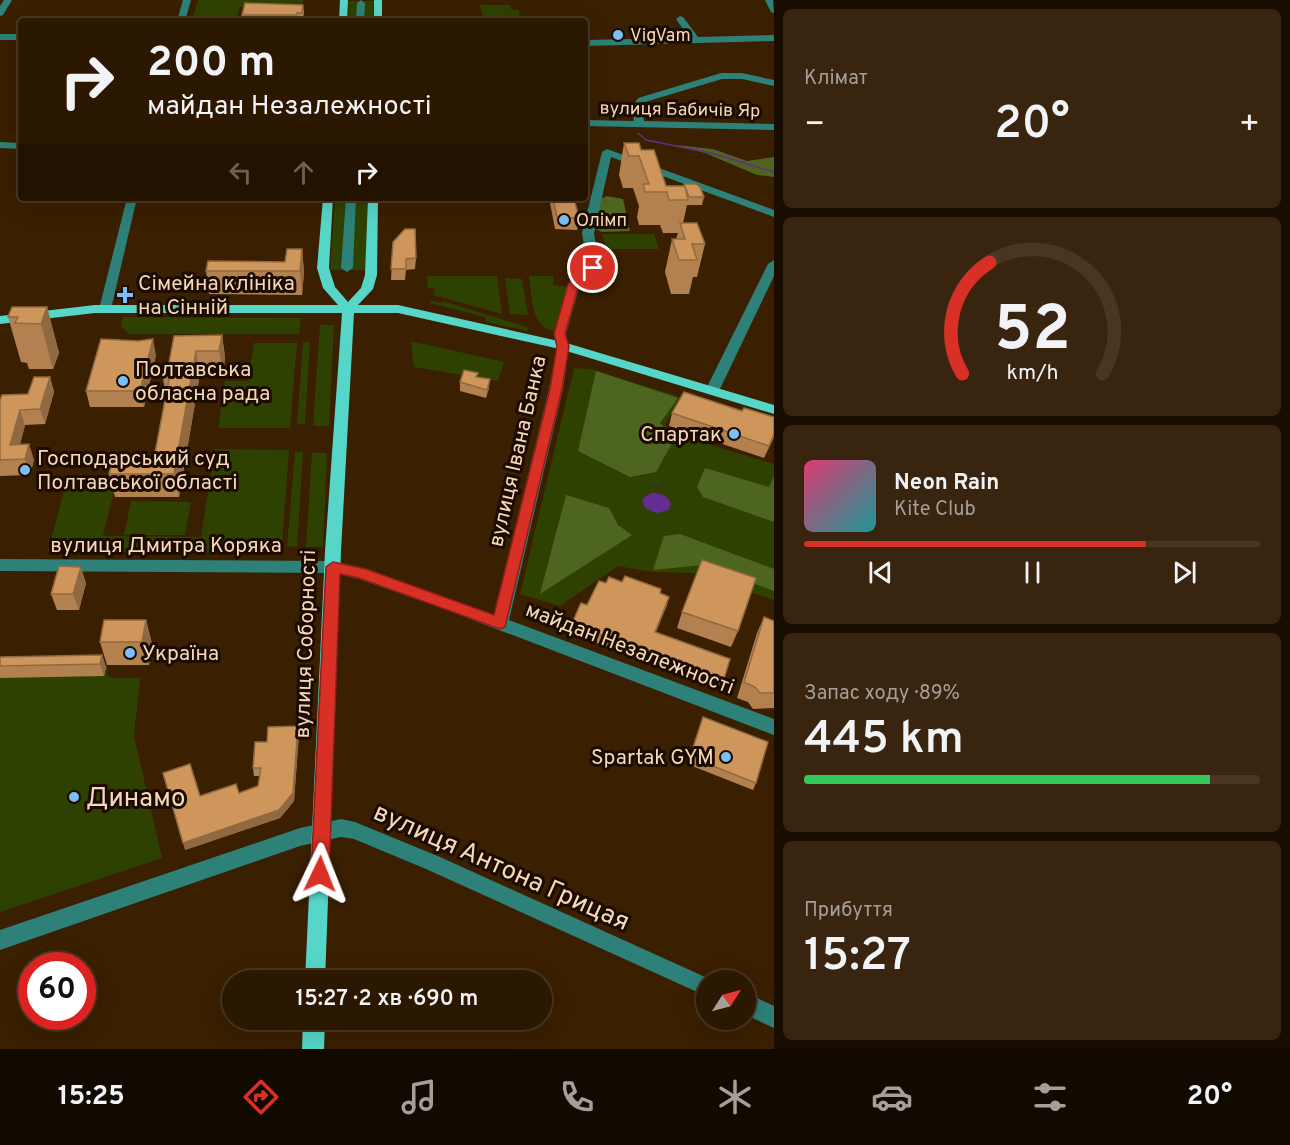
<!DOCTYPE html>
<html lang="uk">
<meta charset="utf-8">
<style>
body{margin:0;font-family:Overpass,sans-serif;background:#38240f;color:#f1f3f6;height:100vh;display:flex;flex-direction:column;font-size:22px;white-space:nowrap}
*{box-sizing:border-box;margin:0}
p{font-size:20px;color:#a69f99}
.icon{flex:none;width:33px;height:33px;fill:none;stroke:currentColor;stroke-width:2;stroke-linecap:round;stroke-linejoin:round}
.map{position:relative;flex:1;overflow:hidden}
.side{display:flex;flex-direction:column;gap:9px;padding:9px;background:#180d00;width:516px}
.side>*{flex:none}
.banner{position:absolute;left:18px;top:18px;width:570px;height:183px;border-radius:6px;box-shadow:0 6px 24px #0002,0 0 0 2px #483622;background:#2c1700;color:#f1f3f6;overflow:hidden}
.needle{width:39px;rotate:54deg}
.controls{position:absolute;left:696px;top:970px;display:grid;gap:12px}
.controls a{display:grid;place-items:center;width:60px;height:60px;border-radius:50%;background:#2c1700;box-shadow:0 6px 24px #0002,0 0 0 2px #483622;font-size:30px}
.speed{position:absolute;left:18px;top:952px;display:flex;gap:12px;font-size:30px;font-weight:700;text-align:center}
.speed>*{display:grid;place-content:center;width:78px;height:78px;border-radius:50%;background:#2c1700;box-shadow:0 6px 24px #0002,0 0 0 2px #483622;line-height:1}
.speed .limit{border:9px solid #d22;background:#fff;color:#111}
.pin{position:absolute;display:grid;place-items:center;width:51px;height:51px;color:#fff;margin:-26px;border:3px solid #fff;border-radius:50%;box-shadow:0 2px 6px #0007}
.me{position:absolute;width:66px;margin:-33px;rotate:2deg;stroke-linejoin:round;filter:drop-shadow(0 0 4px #0008)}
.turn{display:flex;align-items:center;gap:21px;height:126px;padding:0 30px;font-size:27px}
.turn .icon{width:78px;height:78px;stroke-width:2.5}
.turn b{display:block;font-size:42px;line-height:51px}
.lanes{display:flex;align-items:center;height:57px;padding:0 30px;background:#0003;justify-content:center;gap:30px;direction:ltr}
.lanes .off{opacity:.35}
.big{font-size:45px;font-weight:600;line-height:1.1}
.side .tile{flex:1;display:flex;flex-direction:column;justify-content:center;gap:9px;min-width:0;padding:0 21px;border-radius:9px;background:#38240f}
.side .dial{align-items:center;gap:0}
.dial svg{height:156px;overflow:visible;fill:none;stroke:#483622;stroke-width:7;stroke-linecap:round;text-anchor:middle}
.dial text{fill:#f1f3f6;stroke:none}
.song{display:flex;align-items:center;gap:18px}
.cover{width:72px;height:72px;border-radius:9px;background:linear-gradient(135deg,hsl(340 70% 55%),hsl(180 70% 35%))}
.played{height:6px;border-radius:3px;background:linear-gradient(90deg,#d93025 75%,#483622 75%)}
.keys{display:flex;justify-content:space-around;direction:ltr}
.heat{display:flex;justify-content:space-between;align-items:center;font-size:33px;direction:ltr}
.charge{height:9px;border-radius:4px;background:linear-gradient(90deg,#34c759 89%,#483622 0)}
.trip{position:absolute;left:222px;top:970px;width:330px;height:60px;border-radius:30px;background:#2c1700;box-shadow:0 6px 24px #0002,0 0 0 2px #483622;font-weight:600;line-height:60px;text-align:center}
.menu{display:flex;height:96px;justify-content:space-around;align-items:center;background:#120900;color:#a69f99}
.menu .icon{width:42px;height:42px}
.menu .current{color:#d93025}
.menu b{font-size:27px;color:#f1f3f6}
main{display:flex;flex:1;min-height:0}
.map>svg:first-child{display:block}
</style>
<main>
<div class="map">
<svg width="774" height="1049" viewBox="0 0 774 1049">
<rect width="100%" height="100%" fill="#3a1f00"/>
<g fill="#2f4100">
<polygon points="198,0 303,0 301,7 240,7 237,17 224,17 223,21 192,21"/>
<polygon points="348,1 374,1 373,21 347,21"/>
<polygon points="480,5 510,5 512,10 519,10 520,19 483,18"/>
<polygon points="335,198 368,198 367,270 330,270"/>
<polygon points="602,234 654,234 659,249 606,249"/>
<polygon points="427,276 497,276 502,314 433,295 435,288 428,288"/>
<path d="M529,276H553V285L567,287L555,332C529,324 533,300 529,276Z"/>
<polygon points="505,278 522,279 528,315 510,314"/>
<polygon points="431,300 441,303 443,301 527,327 528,331 486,322 485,317 430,303"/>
<polygon points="123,317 301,318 299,334 129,334 121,326"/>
<polygon points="320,325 334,325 329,426 313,426"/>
<polygon points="303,342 310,342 305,424 297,424"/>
<polygon points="411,342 424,344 504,362 498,381 414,367"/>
<polygon points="254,343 297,343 290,428 218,428 225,381 248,381"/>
<polygon points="574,368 591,369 680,397 665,425 675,434 774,464 774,600 694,573 652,572 618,566 560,606 520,594"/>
<polygon points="215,449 289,450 282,545 261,546 260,553 48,551 66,484 92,483 89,493 93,483 116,483 103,536 201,537"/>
<polygon points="295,452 303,452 297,547 287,546"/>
<polygon points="312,453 327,453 323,547 306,547"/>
<polygon points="131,501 191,502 185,535 124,535"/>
<polygon points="107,665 107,675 113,678 140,678 134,736 162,858 0,912 0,666"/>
</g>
<g fill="#4e6520">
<polygon points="676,145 713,149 747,161 774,157 774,177 757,175 705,153"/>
<polygon points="607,196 623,199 630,231 602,232 595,229 600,199"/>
<polygon points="596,371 678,398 660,423 675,438 656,472 630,477 578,451"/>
<polygon points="705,468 769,487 774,476 774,522 703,497 697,487"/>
<polygon points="566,495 609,508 618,525 632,535 540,594"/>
<polygon points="680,534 774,569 774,591 703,565 653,570 664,536"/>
</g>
<path fill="#652c94" d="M651,493C660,493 668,495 671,504L668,510L657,513L645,508L642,499Z"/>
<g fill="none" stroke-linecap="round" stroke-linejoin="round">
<polyline stroke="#652c94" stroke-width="1.5" points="638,133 646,140 711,153 774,172"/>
<g fill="#2d8178" fill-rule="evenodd">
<polygon points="4,0 12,0 3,15 0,16 0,6"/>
<polygon points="183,0 191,0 185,21 177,21"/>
<polygon points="361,0 365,3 364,21 356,21 357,3"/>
<polygon points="765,0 773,0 774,13 771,12"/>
<polygon points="680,16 683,17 698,37 774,35 774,41 585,46 585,40 689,38 676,19"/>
<rect x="0" y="34" width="21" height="6"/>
<polygon points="721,73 742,73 774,80 774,86 742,79 722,79 645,102 642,107 644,121 774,124 774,130 585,126 585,120 634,121 632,107 638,98"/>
<polygon points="0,142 21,143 21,149 0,148"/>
<polygon points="607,149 774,210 774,217 611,157 594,233 599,263 594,276 582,280 580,284 566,334 569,346 563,389 509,620 774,719 774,735 439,607 359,579 333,573 0,571 0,559 333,561 367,569 494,615 549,389 557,346 554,334 568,284 574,275 585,271 587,263 582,233 602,152"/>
<polygon points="127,198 137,198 111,309 105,313 99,309"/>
<polygon points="346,198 356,198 353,268 347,272 341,268"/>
<polygon points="774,260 774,276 719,391 717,394 707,394 705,391 768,264"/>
<polygon points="341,819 355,822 440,857 714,981 706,981 706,996 426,869 354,839 341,837 300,846 0,950 0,930 300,828"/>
<polygon points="746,993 774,1006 774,1028 746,1015"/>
</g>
<g fill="#56d6c8" fill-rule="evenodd">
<polygon points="340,0 348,0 347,21 339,21"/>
<rect x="374" y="0" width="8" height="21"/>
<polygon points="323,198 333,198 329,268 335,287 348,302 361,288 365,275 368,198 378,198 377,275 373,289 358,305 398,305 563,342 774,405 774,414 560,349 398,313 354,313 341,551 325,981 305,981 325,551 342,313 95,313 0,324 0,316 95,305 338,305 323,288 317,268"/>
<polygon points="303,1020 325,1020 324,1049 302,1049"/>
</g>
</g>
<g fill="#b2814f">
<polygon points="303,5 304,12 303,20 297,20 297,21 242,21 242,15"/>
<polygon points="624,143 641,150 666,186 684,186 684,184 704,197 702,205 687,205 683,223 705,244 697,277 693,277 689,294 671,294 665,272 672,239 676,239 678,233 663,233 660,225 639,225 637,217 639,206 633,188 623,188 619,175"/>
<polygon points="551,198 574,198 579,218 577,230 555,229 550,203"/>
<polygon points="393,242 416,258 415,269 406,270 405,280 391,280"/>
<polygon points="302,249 304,272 302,295 209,294 206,271 285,262"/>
<polygon points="47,307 59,353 53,369 29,369 27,363 21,362 8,317"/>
<polygon points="222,335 225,357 223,374 200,374 179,497 115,497 109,474 154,458 166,394 162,374 169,363"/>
<polygon points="156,355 144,407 90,407 86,391"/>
<polygon points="50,377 54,392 45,424 25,425 20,444 34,460 30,475 0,476 0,400 28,394"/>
<polygon points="477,377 489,388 486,398 460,391 460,382"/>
<polygon points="742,411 774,417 774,437 764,458 669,426 672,413"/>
<polygon points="622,582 661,589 660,593 667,605 656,632 730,659 720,690 655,665 655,663 597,643 597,639 571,629 573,621 606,583"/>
<polygon points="86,583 79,610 57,610 51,594"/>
<polygon points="682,612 738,631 731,647 677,628"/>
<polygon points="764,617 774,621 774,708 753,709 748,702 737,698 757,633"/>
<polygon points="146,620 152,644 149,665 107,665 100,642"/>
<polygon points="102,655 106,667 104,676 0,678 0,657"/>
<polygon points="703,717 756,783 753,790 687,764"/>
<polygon points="298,726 299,734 294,801 280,818 185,850 200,796 239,793 258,786 260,776 254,776 253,768 267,742"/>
</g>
<g fill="#916940">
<polygon points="302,249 304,272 302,295 300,271"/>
<polygon points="47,307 59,353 53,369 41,324"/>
<polygon points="222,335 225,357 223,374 219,351"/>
<polygon points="153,339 156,355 144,407 140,391"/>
<polygon points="196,351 200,374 179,497 174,474"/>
<polygon points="50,377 54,392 45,424 40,409"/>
<polygon points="490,379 489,388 486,398 487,390"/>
<polygon points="20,410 25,425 16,460 10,445"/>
<polygon points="774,434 774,437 764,458"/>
<polygon points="29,444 34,460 30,475 25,459"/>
<polygon points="81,567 86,583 79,610 73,594"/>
<polygon points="669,597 667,605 652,640 655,632"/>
<polygon points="146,620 152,644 149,665 142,642"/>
<polygon points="102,655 106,667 104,676 100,664"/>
<polygon points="298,726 299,734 294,801 280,818 185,850 183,843 279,810"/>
</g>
<g fill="#cf965c" stroke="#916940" stroke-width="1.5">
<polygon points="245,3 303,5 302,13 297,13 296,15 242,15"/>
<polygon points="624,143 639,143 641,150 654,150 666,186 685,186 688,200 669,200 667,192 645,192 643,184 649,184 639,156 629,156"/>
<polygon points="684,184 696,184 700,187 704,197 689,197"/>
<polygon points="553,198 574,198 579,218 557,218"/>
<polygon points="680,223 697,223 705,244 692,244 697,260 679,260 672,239 685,239"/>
<polygon points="405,229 415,229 416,258 406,259 406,269 391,269 393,242"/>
<polygon points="287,249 302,249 300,271 206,271 208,261 285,262"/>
<polygon points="12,307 47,307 41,324 15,323 18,317 8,317"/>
<polygon points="222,335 219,351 196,351 174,474 109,474 113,458 154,458 170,374 162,374 164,363 169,363 174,336"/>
<polygon points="101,339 138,341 153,339 140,391 86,391"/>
<polygon points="464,370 478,373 476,377 490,379 487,390 460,382"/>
<polygon points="34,377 50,377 40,409 20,410 10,445 29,444 25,459 0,460 0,400 2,395 28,394"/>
<polygon points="684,392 742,411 744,408 774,417 774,434 769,446 672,413"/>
<polygon points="702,560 756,578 738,631 682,612"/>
<polygon points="59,566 81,567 73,594 51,594"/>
<polygon points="625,576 661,589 660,593 669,597 655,632 730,659 723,682 657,657 658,655 598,634 600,631 573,621 581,603 587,605 599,581 606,583 609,577 622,582"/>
<polygon points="764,617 774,621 774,693 760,693 755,687 744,682"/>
<polygon points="104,620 146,620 142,642 100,642"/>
<polygon points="102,655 100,664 0,666 0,657"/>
<polygon points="703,717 768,742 756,783 690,757"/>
<polygon points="298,726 293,793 279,810 183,843 163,773 190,764 200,796 236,784 239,793 258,786 261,768 253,768 255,742 267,742 268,727"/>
</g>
<polygon fill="#d93025" stroke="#8d1f18" stroke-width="1.5" points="593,265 598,268 594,275 579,284 565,334 569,346 562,389 505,627 500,629 359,578 340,574 329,874 326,880 320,882 314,880 311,874 326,567 333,562 366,569 494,615 550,389 557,346 554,334 568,284 575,276"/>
<g fill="#7bbef8" stroke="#1b0b00" stroke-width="2">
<circle cx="618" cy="35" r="6"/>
<circle cx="564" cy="220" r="6"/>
<path d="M122 286h6v6h6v6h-6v6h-6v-6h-6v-6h6z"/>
<circle cx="123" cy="381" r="6"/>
<circle cx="734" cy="434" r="6"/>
<circle cx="25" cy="470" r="6"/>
<circle cx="130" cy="653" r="6"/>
<circle cx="726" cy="757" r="6"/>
<circle cx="74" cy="797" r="6"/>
</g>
<g text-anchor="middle" stroke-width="6" stroke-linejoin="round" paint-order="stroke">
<g font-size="18" fill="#f6d8bb" stroke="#1b0b00" text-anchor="start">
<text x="630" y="41">VigVam</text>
<text x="576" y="226">Олімп</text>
</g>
<g font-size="18" fill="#f6d8bb" stroke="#1b0b00">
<text transform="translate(680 109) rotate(1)" y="6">вулиця Бабичів Яр</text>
</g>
<g font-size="21" fill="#f6d8bb" stroke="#1b0b00" text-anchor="start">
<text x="138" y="290">Сімейна клініка<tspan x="138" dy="24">на Сінній</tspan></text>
<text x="135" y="376">Полтавська<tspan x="135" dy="24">обласна рада</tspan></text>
<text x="722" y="441" text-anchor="end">Спартак</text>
<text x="37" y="465">Господарський суд<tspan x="37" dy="24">Полтавської області</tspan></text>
<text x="142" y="660">Україна</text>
<text x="714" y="764" text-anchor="end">Spartak GYM</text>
</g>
<g font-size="21" fill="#f6d8bb" stroke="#1b0b00">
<text transform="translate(517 451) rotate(-77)" y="7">вулиця Івана Банка</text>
<text x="166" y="552">вулиця Дмитра Коряка</text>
<text transform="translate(305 644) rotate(-88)" y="7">вулиця Соборності</text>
<text transform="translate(630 648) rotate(21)" y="7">майдан Незалежності</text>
</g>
<g font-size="26" fill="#f6d8bb" stroke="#1b0b00" text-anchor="start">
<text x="86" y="806">Динамо</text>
</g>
<g font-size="26" fill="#f6d8bb" stroke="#1b0b00">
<text transform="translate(502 866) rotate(24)" y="9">вулиця Антона Грицая</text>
</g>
</g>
</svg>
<div class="controls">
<a><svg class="needle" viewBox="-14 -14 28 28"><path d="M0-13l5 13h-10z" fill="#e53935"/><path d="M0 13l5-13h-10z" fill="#a69f99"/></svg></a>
</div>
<div class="speed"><div class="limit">60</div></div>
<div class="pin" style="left:593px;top:268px;background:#d93025"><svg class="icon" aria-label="arrive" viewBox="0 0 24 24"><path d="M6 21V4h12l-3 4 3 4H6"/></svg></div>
<svg class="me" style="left:320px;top:874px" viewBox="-20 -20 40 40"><path d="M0-17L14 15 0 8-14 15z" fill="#d93025" stroke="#fff" stroke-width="4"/></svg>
<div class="trip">15:27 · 2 хв · 690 m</div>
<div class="banner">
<div class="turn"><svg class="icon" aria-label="right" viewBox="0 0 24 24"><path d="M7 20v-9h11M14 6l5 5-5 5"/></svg><div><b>200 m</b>майдан Незалежності</div></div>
<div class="lanes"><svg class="icon off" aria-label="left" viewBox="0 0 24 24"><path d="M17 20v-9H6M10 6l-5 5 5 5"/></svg><svg class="icon off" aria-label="ahead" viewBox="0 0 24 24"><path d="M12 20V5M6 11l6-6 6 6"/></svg><svg class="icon" aria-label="right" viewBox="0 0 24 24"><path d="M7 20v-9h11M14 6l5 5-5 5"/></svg></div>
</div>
</div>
<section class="side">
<div class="tile"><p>Клімат</p>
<div class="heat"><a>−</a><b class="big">20°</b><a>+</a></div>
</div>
<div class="tile dial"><svg viewBox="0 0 100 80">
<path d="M14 69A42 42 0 1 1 86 69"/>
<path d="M14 69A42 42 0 0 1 28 12" stroke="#d93025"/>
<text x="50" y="56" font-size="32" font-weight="700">52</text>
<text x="50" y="72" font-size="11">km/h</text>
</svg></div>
<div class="tile">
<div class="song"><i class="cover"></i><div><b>Neon Rain</b><p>Kite Club</p></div></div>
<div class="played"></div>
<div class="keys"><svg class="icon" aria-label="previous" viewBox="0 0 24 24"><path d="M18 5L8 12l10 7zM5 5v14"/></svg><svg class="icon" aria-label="pause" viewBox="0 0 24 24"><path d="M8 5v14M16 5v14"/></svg><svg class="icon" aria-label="next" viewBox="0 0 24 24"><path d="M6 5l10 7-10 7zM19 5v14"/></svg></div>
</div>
<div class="tile"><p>Запас ходу · 89%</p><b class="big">445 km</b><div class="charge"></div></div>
<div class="tile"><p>Прибуття</p><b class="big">15:27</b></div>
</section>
</main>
<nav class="menu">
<b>15:25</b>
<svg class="icon current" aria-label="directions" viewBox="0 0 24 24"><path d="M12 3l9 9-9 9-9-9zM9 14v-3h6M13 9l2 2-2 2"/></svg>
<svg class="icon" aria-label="music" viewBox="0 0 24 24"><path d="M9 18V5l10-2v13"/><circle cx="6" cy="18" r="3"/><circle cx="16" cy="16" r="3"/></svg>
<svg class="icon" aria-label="phone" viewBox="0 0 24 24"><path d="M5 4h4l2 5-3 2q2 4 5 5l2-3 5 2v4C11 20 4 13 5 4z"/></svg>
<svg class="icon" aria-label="climate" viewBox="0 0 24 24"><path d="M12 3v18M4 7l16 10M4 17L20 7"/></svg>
<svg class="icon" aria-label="car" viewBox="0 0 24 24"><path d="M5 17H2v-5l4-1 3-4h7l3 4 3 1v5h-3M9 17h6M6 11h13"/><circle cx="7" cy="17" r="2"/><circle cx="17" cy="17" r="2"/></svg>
<svg class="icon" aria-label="filters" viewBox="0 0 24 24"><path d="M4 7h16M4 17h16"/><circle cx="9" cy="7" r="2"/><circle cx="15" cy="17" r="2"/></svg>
<b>20°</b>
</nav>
